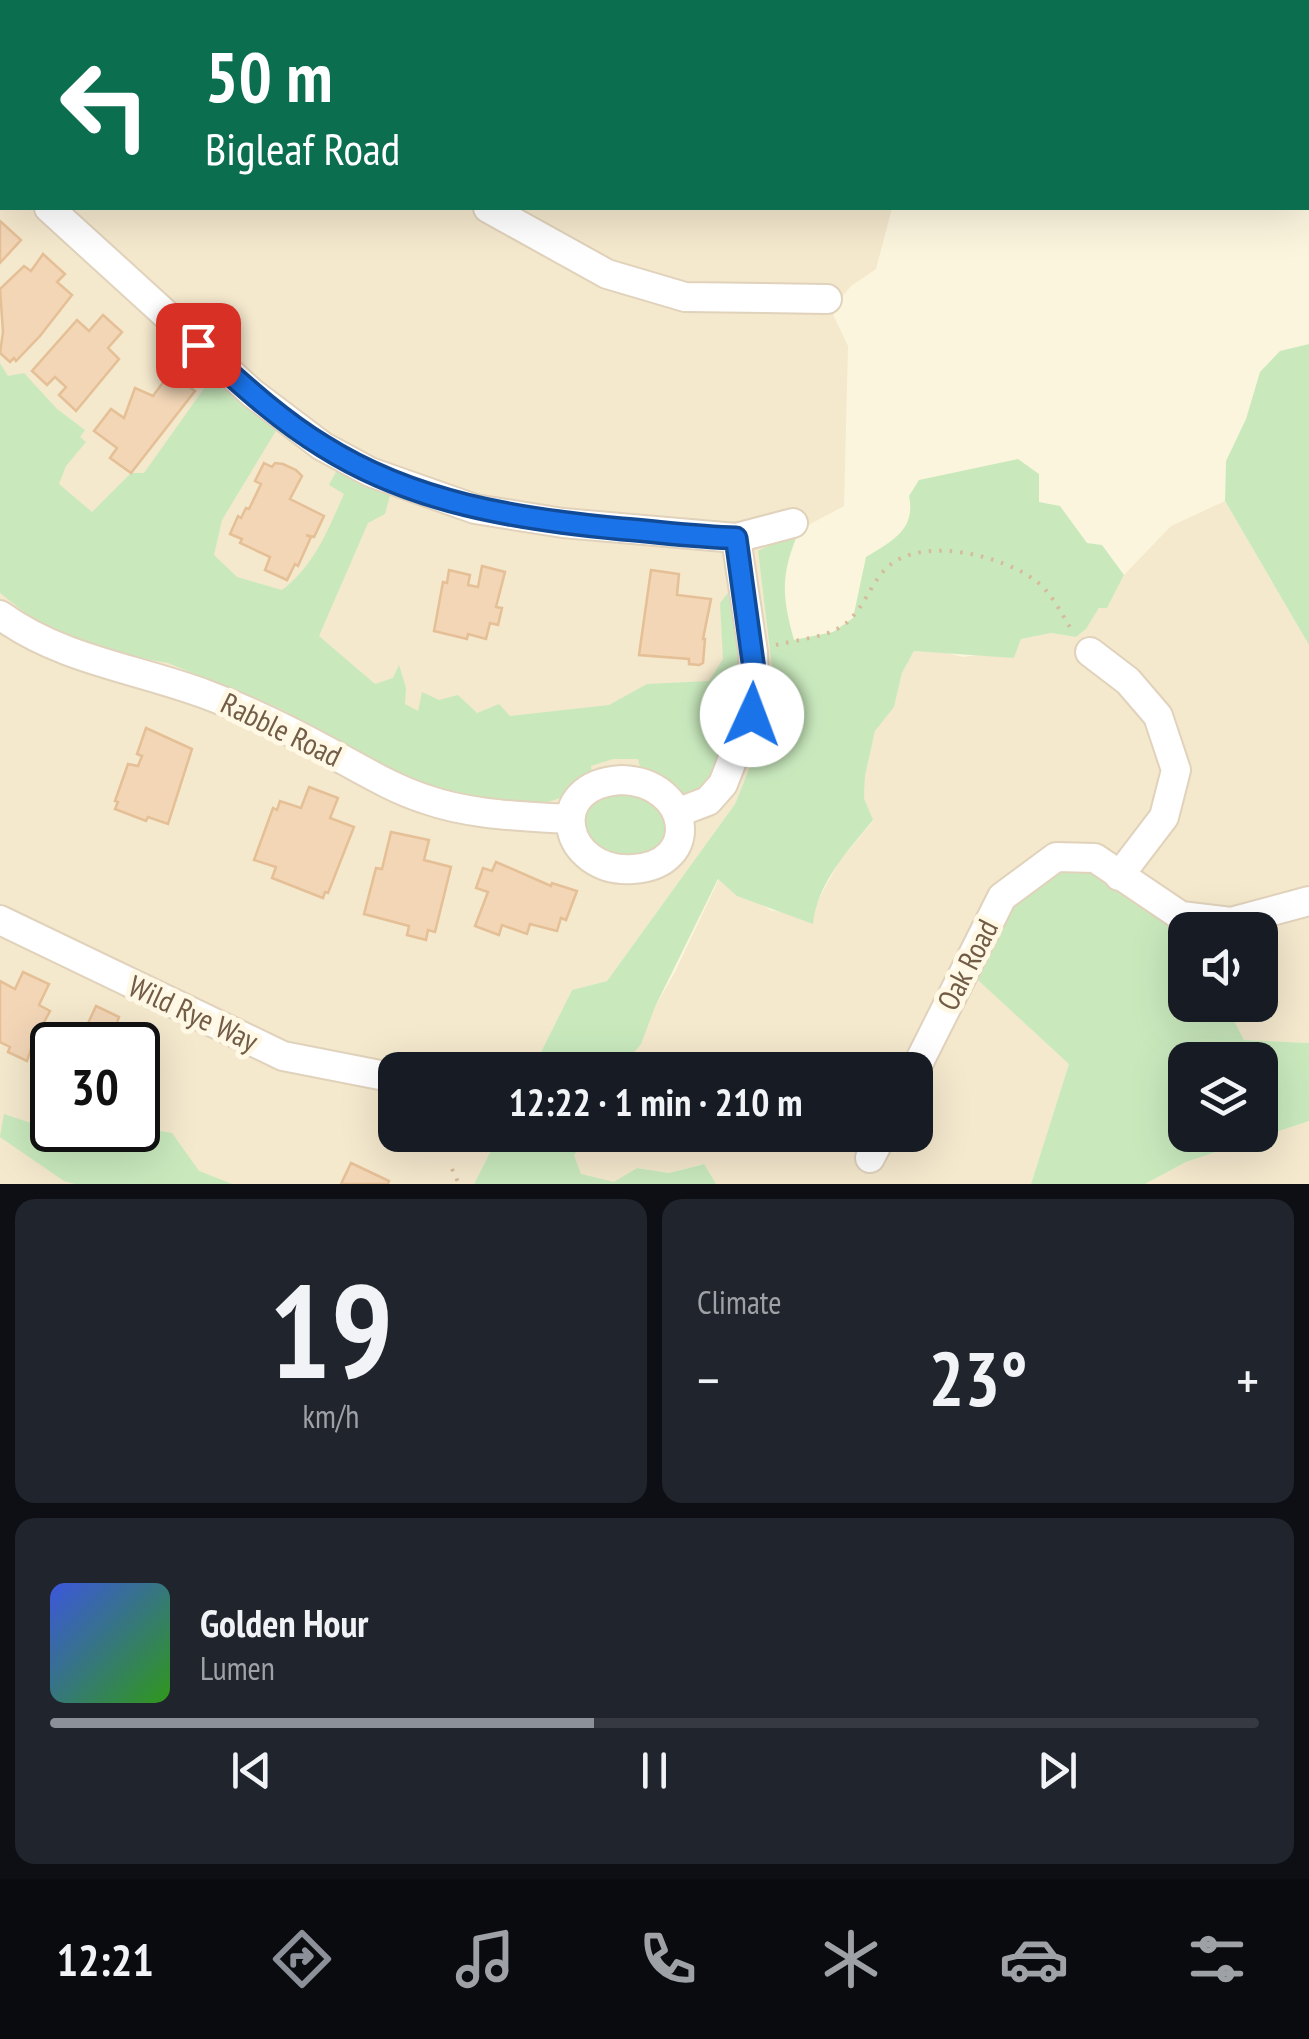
<!DOCTYPE html>
<meta charset="utf-8">
<style>
body{margin:0;font-family:"PT Sans Narrow",sans-serif;background:#20242c;color:#f1f3f6;height:100vh;display:flex;flex-direction:column;font-size:38px;white-space:nowrap}
*{box-sizing:border-box;margin:0}
p{font-size:32px;color:#9ea1a6}
.icon{flex:none;width:55px;height:55px;fill:none;stroke:currentColor;stroke-width:2;stroke-linecap:round;stroke-linejoin:round}
.map{position:relative;height:1184px;overflow:hidden}
.drawer{display:flex;flex-direction:column;gap:15px;padding:15px;background:#0d0f14;flex:1}
.drawer>*{flex:none}
.hud{position:absolute;left:0px;top:0px;width:1310px;height:210px;box-shadow:0 10px 40px #0002;background:#0b6e4f;color:#fff;overflow:hidden}
.tools{position:absolute;left:1168px;top:912px;display:grid;gap:20px}
.tools a{display:grid;place-items:center;width:110px;height:110px;border-radius:20px;background:#171b24;box-shadow:0 10px 40px #0002;font-size:50px}
.speed{position:absolute;left:30px;top:1022px;display:flex;gap:20px;font-size:50px;font-weight:700;text-align:center}
.speed>*{display:grid;place-content:center;width:130px;height:130px;border-radius:50%;background:#171b24;box-shadow:0 10px 40px #0002;line-height:1}
.speed .limit{border:5px solid #111;border-radius:15px;background:#fff;color:#111}
.pin{position:absolute;display:grid;place-items:center;width:85px;height:85px;color:#fff;margin:-42px;border-radius:20px;box-shadow:0 5px 15px #0006}
.me{position:absolute;width:110px;margin:-55px;rotate:2deg;stroke-linejoin:round;filter:drop-shadow(0 0 8px #0008)}
.turn{display:flex;align-items:center;gap:35px;height:210px;padding:0 40px;font-size:45px}
.turn .icon{width:130px;height:130px;stroke-width:2.5}
.turn b{display:block;font-size:70px;line-height:85px}
.big{font-size:75px;font-weight:700;line-height:1.1}
.drawer .tile{flex:1;display:flex;flex-direction:column;justify-content:center;gap:15px;min-width:0;padding:0 35px;border-radius:20px;background:#20242c}
.drawer .dial{align-items:center;gap:0}
.dial b{font-size:130px;line-height:1}
.song{display:flex;align-items:center;gap:30px}
.cover{width:120px;height:120px;border-radius:15px;background:linear-gradient(135deg,hsl(230 70% 55%),hsl(110 70% 35%))}
.played{height:10px;border-radius:5px;background:linear-gradient(90deg,#8c9099 45%,#363941 45%)}
.keys{display:flex;justify-content:space-around;direction:ltr}
.heat{display:flex;justify-content:space-between;align-items:center;font-size:55px;direction:ltr}
.drawer .tiles{flex:1;display:grid;gap:15px;grid-template-columns:1fr 1fr}
.tile:last-child{grid-column:span 2}
.trip{position:absolute;left:378px;top:1052px;width:555px;height:100px;border-radius:20px;background:#171b24;box-shadow:0 10px 40px #0002;font-weight:700;line-height:100px;text-align:center}
.tabs{display:flex;height:160px;justify-content:space-around;align-items:center;background:#090b0e;color:#9ea1a6}
.tabs .icon{width:70px;height:70px}
.tabs .on{color:#8c9099}
.tabs b{font-size:45px;color:#f1f3f6}
.map>svg:first-child{display:block}
</style>
<div class="map">
<svg width="1309" height="1184" viewBox="0 0 1309 1184">
<rect width="100%" height="100%" fill="#fcf5de"/>
<g fill="#f4e8cd" fill-rule="evenodd">
<path d="M0,0L939,2H2V208H892L876,269L851,286L831,310L848,346L844,506L758,552L776,702L735,804L607,981L572,990L532,1070H395V1135H499L474,1184H0ZM52,1045H138V1130H52Z"/>
<polygon points="1225,501 1309,645 1309,1043 1244,1040 1226,1005 1260,1005 1260,930 1188,930 1181,916 1069,1064 1031,1184 716,1184 703,1164 669,1173 637,1168 614,1183 581,1175 574,1155 593,1135 915,1135 915,1070 619,1070 675,972 719,879 772,911 788,912 813,923 815,906 839,862 873,821 864,798 865,776 875,730 894,707 902,673 914,651 943,652 963,657 987,654 1014,658 1021,639 1051,633 1076,637 1086,629 1099,608 1107,608 1124,575 1171,526"/>
<polygon points="1309,1121 1309,1184 1145,1184 1186,1162"/>
</g>
<g fill="#c9e9bd" fill-rule="evenodd">
<polygon points="1309,344 1309,645 1225,501 1226,461 1246,419 1260,372 1280,351"/>
<path d="M0,363L8,376L24,373L57,409L85,430L80,437L86,442L66,466L59,484L92,512L131,473H144L215,373L277,429L222,520L214,555L237,577L282,590C314,566 328,530 344,494L329,485L339,466L391,492L385,514L368,523L319,636L375,684L393,678L399,665L406,688L405,704L418,711L422,692L439,700L458,695L477,713L499,704L510,716L609,705L647,684L709,681L723,659L720,603L731,589L742,659L741,714L708,787L684,799L658,775L640,767L638,759H613L591,766L592,774L560,798L537,806L478,799L417,784L279,708L168,663L107,652L33,619L0,593Z"/>
<path d="M1018,459L1039,474V502L1060,506L1087,543L1102,545L1124,575L1107,608H1099L1086,629L1076,637L1051,633L1021,639L1014,658L914,651L902,673L894,707L875,731L865,776L864,798L873,820C848,851 817,883 813,924L737,896L718,879L655,1007L641,1044L619,1070H532L572,990L607,981L735,804L776,702L758,551L800,529C781,572 781,594 794,640L833,632L853,618L866,557C892,541 916,530 909,496L919,480Z"/>
<path d="M612,790L643,791L673,827C643,874 610,867 580,825L590,802Z"/>
<path d="M1056,857L1095,858L1185,930V1005H1226L1244,1040L1309,1043V1121L1186,1162L1145,1184H1031L1069,1064L966,969L1002,897ZM1185,1060H1260V1135H1185Z"/>
<polygon points="4,1114 52,1130 138,1130 138,1127 172,1133 199,1171 232,1184 75,1184 64,1181 0,1137"/>
<polygon points="499,1135 593,1135 574,1155 581,1174 614,1182 637,1168 669,1173 704,1164 716,1184 474,1184"/>
</g>
<g fill="#f2d6b6" stroke="#e5bf96" stroke-width="2.5">
<polygon points="0,221 21,240 0,263"/>
<polygon points="43,254 65,274 57,282 72,295 40,336 16,361 14,358 10,362 0,353 3,332 0,289 24,266 31,271"/>
<polygon points="103,315 122,332 108,348 119,359 76,411 59,395 66,387 55,377 47,385 32,371 77,320 89,331"/>
<polygon points="170,373 195,391 131,473 110,458 117,448 94,431 111,409 124,418 135,388 153,396"/>
<polygon points="264,463 272,467 275,463 283,464 296,470 302,476 290,499 324,516 314,537 306,535 311,537 298,566 295,564 287,580 265,570 270,557 240,543 242,539 230,534 238,516 241,518 246,508 249,509 261,484 255,481"/>
<polygon points="482,566 505,572 496,607 502,608 498,625 490,623 486,639 468,634 467,639 434,631 443,582 447,583 449,570 470,575 468,585 478,587"/>
<polygon points="651,570 679,574 677,595 711,599 703,639 705,639 703,663 699,665 689,664 689,659 639,655"/>
<polygon points="146,728 192,749 168,824 148,817 146,821 115,809 118,802 115,801 128,764 138,766 142,756 137,754"/>
<polygon points="309,787 338,798 330,818 354,827 328,893 325,892 323,898 272,878 276,867 254,860 273,808 277,810 280,801 301,808"/>
<polygon points="391,832 429,840 424,860 451,867 435,932 428,930 426,940 407,935 409,926 364,914 376,868 382,869"/>
<polygon points="496,862 551,886 552,883 577,891 566,920 561,918 557,931 530,924 527,934 502,925 499,935 475,926 488,892 476,888 483,868 492,871"/>
<polygon points="23,972 49,984 39,1005 50,1011 41,1028 46,1030 40,1043 34,1040 27,1061 8,1052 10,1047 0,1042 0,981 15,989"/>
<polygon points="96,1006 119,1017 117,1023 136,1032 130,1045 78,1045"/>
<polygon points="351,1163 389,1181 388,1184 341,1184"/>
</g>
<g fill="none" stroke-linecap="round" stroke-linejoin="round">
<g stroke="#e0d2bb" stroke-width="32">
<g id="minor">
<polyline points="221,0 222,2"/>
<polyline points="567,0 572,2"/>
<polyline points="905,0 907,2"/>
<polyline points="850,2 854,0"/>
<polyline points="0,157 2,160"/>
<polyline points="49,208 252,393 322,446 370,472 475,509 563,523 736,538 793,523"/>
<polyline points="488,208 607,274 685,297 827,299"/>
<path d="M0,615C62,660 135,668 205,694C248,710 289,730 329,752C361,769 391,788 425,799C470,815 520,816 568,819"/>
<polyline points="1090,652 1128,681 1158,716 1176,770 1164,817 1119,876"/>
<path d="M622,780C691,782 703,865 633,869C563,874 542,784 622,780Z"/>
<polyline points="679,812 708,801 723,784 755,701 753,652 736,538"/>
<polyline points="0,920 283,1056 385,1076 395,1082"/>
<polyline points="915,1070 1002,897 1056,857 1095,858 1181,916 1231,922 1309,901"/>
<polyline points="870,1158 882,1135"/>
</g>
</g>
<g stroke="#d6ba9a" stroke-width="4" stroke-dasharray="2.5 8" stroke-linecap="butt">
<polyline points="951,2 954,0"/>
<path d="M776,645C802,638 837,638 854,615C867,600 874,578 890,565C926,536 1003,556 1036,581C1052,593 1062,615 1073,632"/>
<polyline points="452,1169 459,1184"/>
</g>
<use href="#minor" stroke="#fff" stroke-width="28"/>
</g>
<g fill="none" stroke-linecap="round" stroke-linejoin="round">
<g stroke="#114b97" stroke-width="25">
<path id="route" d="M198,345C238,381 277,418 323,446C413,503 517,519 622,529C660,532 698,537 736,538L755,677L752,715"/>
</g>
<use href="#route" stroke="#1a73e8" stroke-width="18"/>
</g>
<g text-anchor="middle" stroke-width="10" stroke-linejoin="round" paint-order="stroke">
<g font-size="30" fill="#725c46" stroke="#fff8e5">
<text transform="translate(281 730) rotate(26)" y="10">Rabble Road</text>
<text transform="translate(968 965) rotate(-63)" y="10">Oak Road</text>
<text transform="translate(193 1014) rotate(25)" y="10">Wild Rye Way</text>
</g>
</g>
</svg>
<div class="tools">
<a><svg class="icon" aria-label="sound" viewBox="0 0 24 24"><path d="M4 9h4l5-4v14l-5-4H4zM17 9q2 3 0 6"/></svg></a>
<a><svg class="icon" aria-label="layers" viewBox="0 0 24 24"><path d="M12 4l9 5-9 5-9-5zM3 14l9 5 9-5"/></svg></a>
</div>
<div class="speed"><div class="limit">30</div></div>
<div class="pin" style="left:198px;top:345px;background:#d93025"><svg class="icon" aria-label="arrive" viewBox="0 0 24 24"><path d="M6 21V4h12l-3 4 3 4H6"/></svg></div>
<svg class="me" style="left:752px;top:715px" viewBox="-20 -20 40 40"><circle r="19" fill="#fff"/><path d="M0-13L10 11 0 6-10 11z" fill="#1a73e8"/></svg>
<div class="trip">12:22 · 1 min · 210 m</div>
<div class="hud">
<div class="turn"><svg class="icon" aria-label="left" viewBox="0 0 24 24"><path d="M17 20v-9H6M10 6l-5 5 5 5"/></svg><div><b>50 m</b>Bigleaf Road</div></div>
</div>
</div>
<section class="drawer">
<div class="tiles">
<div class="tile dial"><b>19</b><p>km/h</p></div>
<div class="tile"><p>Climate</p>
<div class="heat"><a>−</a><b class="big">23°</b><a>+</a></div>
</div>
<div class="tile">
<div class="song"><i class="cover"></i><div><b>Golden Hour</b><p>Lumen</p></div></div>
<div class="played"></div>
<div class="keys"><svg class="icon" aria-label="previous" viewBox="0 0 24 24"><path d="M18 5L8 12l10 7zM5 5v14"/></svg><svg class="icon" aria-label="pause" viewBox="0 0 24 24"><path d="M8 5v14M16 5v14"/></svg><svg class="icon" aria-label="next" viewBox="0 0 24 24"><path d="M6 5l10 7-10 7zM19 5v14"/></svg></div>
</div>
</div>
</section>
<nav class="tabs">
<b>12:21</b>
<svg class="icon on" aria-label="directions" viewBox="0 0 24 24"><path d="M12 3l9 9-9 9-9-9zM9 14v-3h6M13 9l2 2-2 2"/></svg>
<svg class="icon" aria-label="music" viewBox="0 0 24 24"><path d="M9 18V5l10-2v13"/><circle cx="6" cy="18" r="3"/><circle cx="16" cy="16" r="3"/></svg>
<svg class="icon" aria-label="phone" viewBox="0 0 24 24"><path d="M5 4h4l2 5-3 2q2 4 5 5l2-3 5 2v4C11 20 4 13 5 4z"/></svg>
<svg class="icon" aria-label="climate" viewBox="0 0 24 24"><path d="M12 3v18M4 7l16 10M4 17L20 7"/></svg>
<svg class="icon" aria-label="car" viewBox="0 0 24 24"><path d="M5 17H2v-5l4-1 3-4h7l3 4 3 1v5h-3M9 17h6M6 11h13"/><circle cx="7" cy="17" r="2"/><circle cx="17" cy="17" r="2"/></svg>
<svg class="icon" aria-label="filters" viewBox="0 0 24 24"><path d="M4 7h16M4 17h16"/><circle cx="9" cy="7" r="2"/><circle cx="15" cy="17" r="2"/></svg>
</nav>
